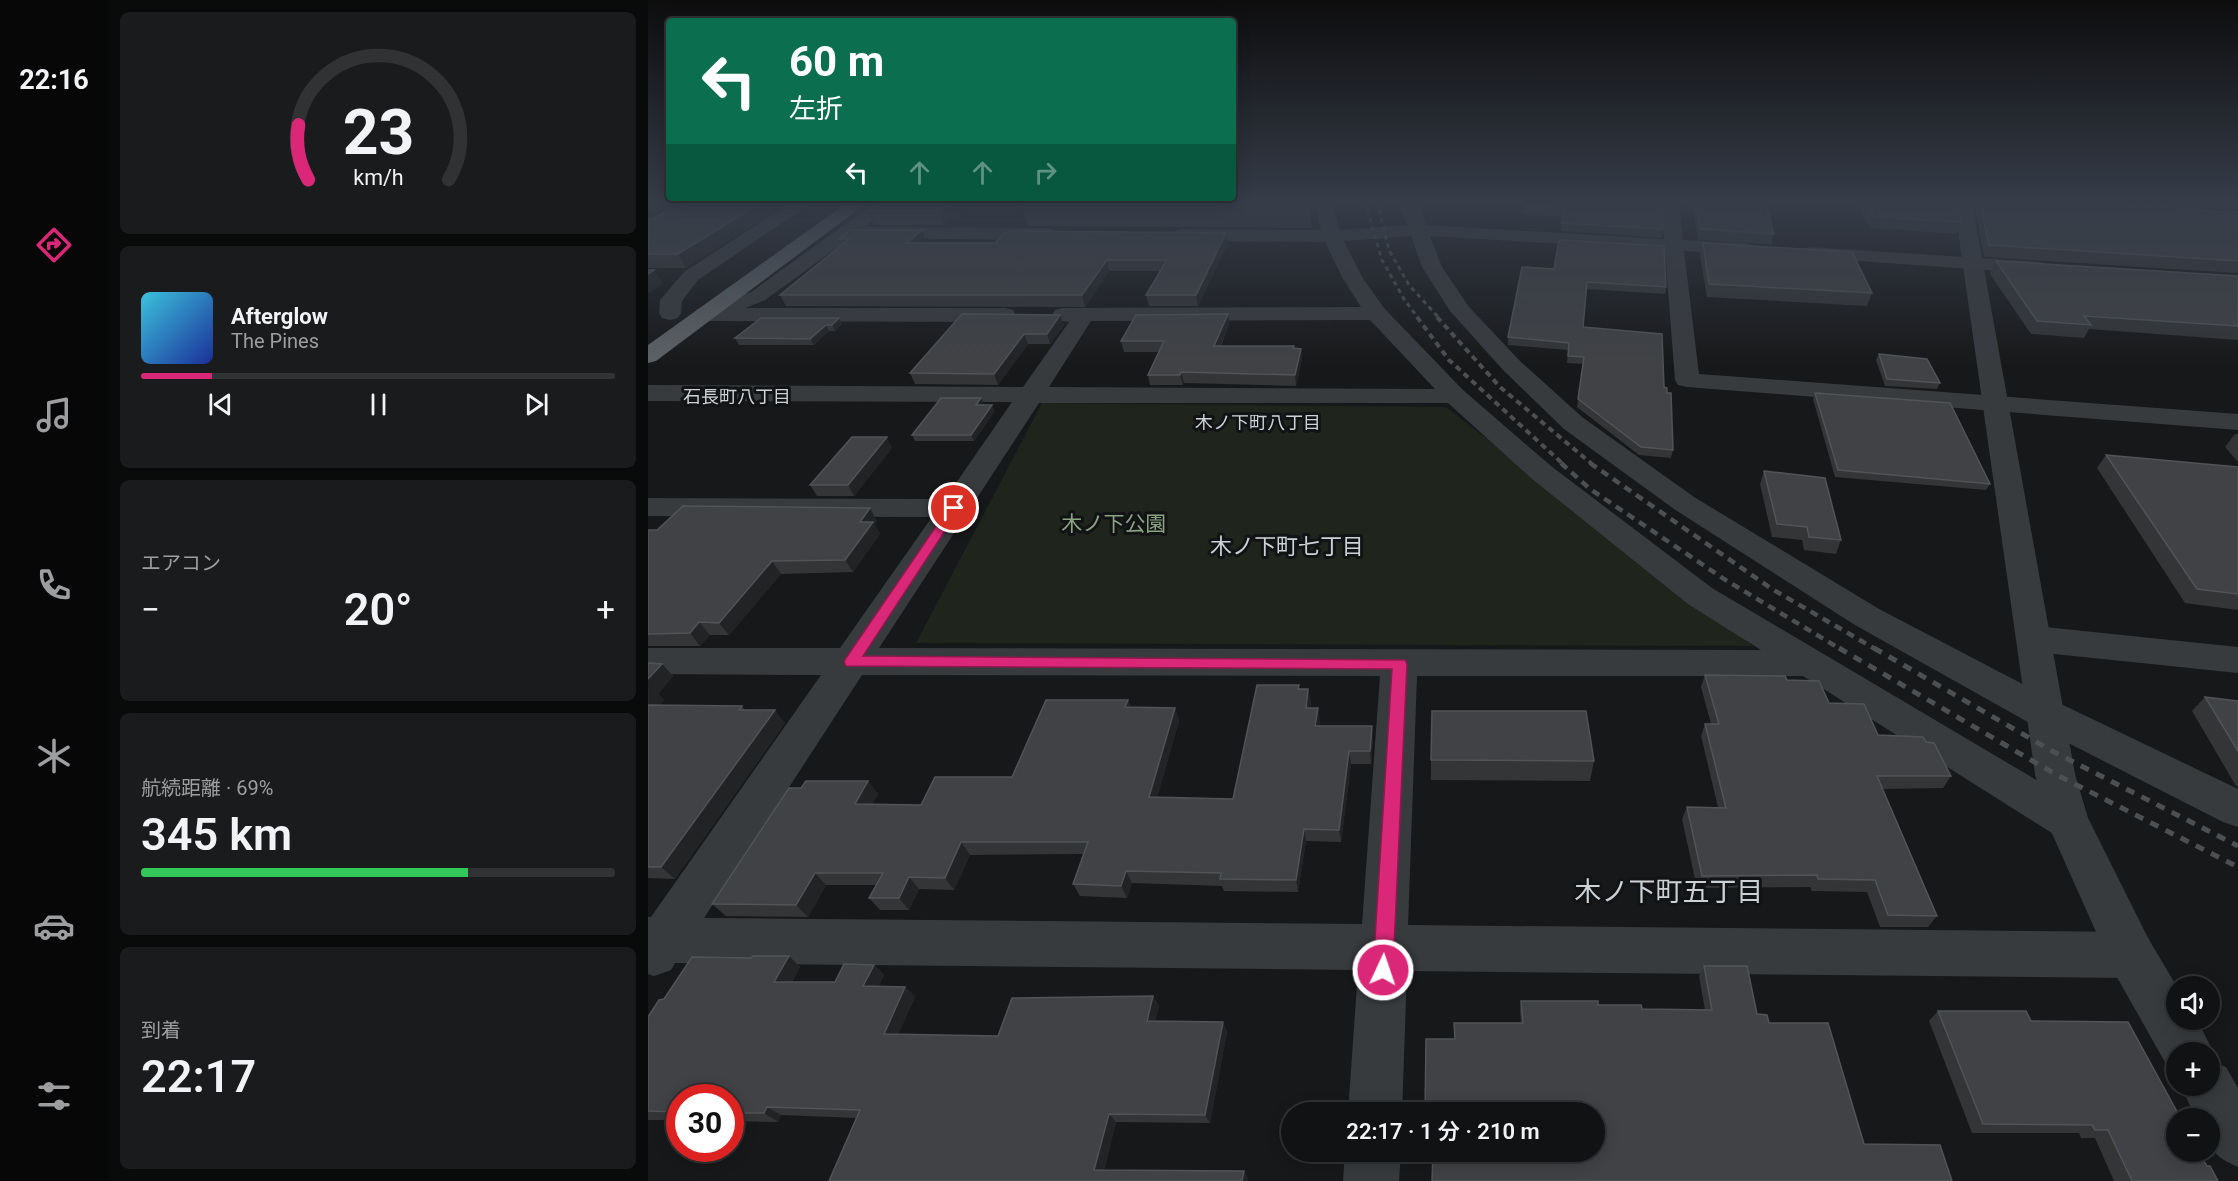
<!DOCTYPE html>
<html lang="ja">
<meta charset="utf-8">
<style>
body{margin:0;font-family:Roboto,"Noto Sans JP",sans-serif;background:#1a1b1c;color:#f1f3f6;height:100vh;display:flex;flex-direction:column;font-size:22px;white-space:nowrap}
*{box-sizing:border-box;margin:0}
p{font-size:20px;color:#9c9ea0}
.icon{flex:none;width:33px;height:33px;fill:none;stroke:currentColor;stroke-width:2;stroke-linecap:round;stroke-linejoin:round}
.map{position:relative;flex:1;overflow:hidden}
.drawer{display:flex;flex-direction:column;gap:12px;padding:12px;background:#090a0a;width:540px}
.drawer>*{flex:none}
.top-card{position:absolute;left:18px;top:18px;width:570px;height:183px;border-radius:6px;box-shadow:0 3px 15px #0003,0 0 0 2px #303233;background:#0b6e4f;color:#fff;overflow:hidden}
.fabs{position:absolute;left:1518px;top:976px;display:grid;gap:12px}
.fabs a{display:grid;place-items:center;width:54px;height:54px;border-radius:50%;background:#111213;box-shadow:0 3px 15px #0003,0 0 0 2px #303233;font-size:30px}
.speed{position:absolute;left:18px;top:1084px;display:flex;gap:12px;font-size:30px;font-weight:700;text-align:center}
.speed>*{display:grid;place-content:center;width:78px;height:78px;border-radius:50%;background:#111213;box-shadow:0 3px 15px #0003,0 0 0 2px #303233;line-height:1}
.speed .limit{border:9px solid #d22;background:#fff;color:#111}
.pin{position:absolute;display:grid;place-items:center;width:51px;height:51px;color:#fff;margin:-26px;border:3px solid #fff;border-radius:50%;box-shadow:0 2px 6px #0007}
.me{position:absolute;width:66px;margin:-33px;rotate:3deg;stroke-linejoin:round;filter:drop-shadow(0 0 4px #0008)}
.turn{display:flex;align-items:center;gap:21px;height:126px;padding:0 24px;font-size:27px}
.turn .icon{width:78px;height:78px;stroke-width:2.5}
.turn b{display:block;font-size:42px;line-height:51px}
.lanes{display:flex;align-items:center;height:57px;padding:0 24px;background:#0003;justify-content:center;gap:30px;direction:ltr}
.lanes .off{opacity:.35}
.big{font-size:45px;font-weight:600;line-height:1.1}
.drawer .widget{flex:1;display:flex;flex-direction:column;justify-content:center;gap:9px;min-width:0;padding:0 21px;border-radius:9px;background:#1a1b1c}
.drawer .dial{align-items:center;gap:0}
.dial svg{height:156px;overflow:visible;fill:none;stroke:#303233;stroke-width:7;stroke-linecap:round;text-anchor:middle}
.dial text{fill:#f1f3f6;stroke:none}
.song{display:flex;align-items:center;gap:18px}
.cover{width:72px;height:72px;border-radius:9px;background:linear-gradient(135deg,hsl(190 70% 55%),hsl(230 70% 35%))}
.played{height:6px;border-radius:3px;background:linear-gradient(90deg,#db2777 15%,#303233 15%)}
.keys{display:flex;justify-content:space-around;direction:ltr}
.heat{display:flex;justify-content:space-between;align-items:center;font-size:33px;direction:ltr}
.charge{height:9px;border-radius:4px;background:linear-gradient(90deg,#34c759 69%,#303233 0)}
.trip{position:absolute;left:633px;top:1102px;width:324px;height:60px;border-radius:30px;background:#111213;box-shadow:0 3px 15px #0003,0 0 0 2px #303233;font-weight:600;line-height:60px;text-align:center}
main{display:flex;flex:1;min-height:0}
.dock{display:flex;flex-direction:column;width:108px;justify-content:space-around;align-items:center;background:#070708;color:#9c9ea0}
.dock .icon{width:42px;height:42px}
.dock .active{color:#db2777}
.dock b{font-size:27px;color:#f1f3f6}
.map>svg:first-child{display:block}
</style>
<main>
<nav class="dock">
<b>22:16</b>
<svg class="icon active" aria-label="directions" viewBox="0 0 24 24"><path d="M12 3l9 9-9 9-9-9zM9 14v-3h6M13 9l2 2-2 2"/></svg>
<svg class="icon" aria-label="music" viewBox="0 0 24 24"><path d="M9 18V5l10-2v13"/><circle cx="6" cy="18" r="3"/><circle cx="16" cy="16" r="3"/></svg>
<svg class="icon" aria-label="phone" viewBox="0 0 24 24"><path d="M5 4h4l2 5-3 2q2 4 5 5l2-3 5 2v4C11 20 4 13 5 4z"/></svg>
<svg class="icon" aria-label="climate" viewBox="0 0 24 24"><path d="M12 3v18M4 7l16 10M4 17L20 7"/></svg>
<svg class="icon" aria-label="car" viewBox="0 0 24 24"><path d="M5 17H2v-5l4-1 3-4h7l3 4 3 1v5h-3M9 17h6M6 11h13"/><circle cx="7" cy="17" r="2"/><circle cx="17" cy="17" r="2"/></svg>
<svg class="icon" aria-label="filters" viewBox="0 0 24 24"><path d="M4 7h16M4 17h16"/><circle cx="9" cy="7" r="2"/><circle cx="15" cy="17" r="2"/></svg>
</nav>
<section class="drawer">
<div class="widget dial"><svg viewBox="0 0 100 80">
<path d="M14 69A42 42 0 1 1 86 69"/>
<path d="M14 69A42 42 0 0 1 9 41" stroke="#db2777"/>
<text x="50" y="56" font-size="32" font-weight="700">23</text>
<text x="50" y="72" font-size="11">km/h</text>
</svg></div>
<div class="widget">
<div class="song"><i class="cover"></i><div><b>Afterglow</b><p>The Pines</p></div></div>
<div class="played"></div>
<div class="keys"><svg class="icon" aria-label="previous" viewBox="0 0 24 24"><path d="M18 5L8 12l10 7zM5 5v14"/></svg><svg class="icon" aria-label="pause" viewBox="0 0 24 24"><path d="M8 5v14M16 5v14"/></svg><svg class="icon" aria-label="next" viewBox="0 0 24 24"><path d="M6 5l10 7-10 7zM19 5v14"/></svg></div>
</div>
<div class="widget"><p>エアコン</p>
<div class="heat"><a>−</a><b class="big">20°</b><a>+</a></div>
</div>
<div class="widget"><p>航続距離 · 69%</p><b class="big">345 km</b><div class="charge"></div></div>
<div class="widget"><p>到着</p><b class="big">22:17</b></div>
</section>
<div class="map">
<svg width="1590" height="1181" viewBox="0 0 1590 1181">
<rect width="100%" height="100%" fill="#171819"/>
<polygon fill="#1f241d" points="394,403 798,407 1105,646 268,643"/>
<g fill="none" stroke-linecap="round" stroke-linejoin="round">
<g fill="#383b3e" fill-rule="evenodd">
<polygon points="144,202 165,202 50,280 34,301 33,313 30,318 22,320 14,318 11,313 12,300 36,272"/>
<polygon points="228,202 248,202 217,227 400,228 407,230 409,234 407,238 400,240 202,238 117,300 97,308 357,308 365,310 368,315 365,320 357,322 57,321 49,319 46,314 49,309 65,307 67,303 103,292"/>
<path d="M666,202H684L692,230L759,225L751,202H769L778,225L1016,239L1013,202H1031L1035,240L1098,243L1105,245L1108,249L1105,253L1098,255L1036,251L1051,374L1590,414V430L1039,387L1030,385L1027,380L1017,250L782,236L794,267L821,307L872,361L934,417L1046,497L1231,609L1413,704L1590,789V827L1575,822L1387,726L1207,625L1026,509L916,429L856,371L802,311L774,267L763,236L696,241L714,277L736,308L815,390L903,466L1064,588L1434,807L1440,820L1434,833L1419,838L1404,833L1155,676H769L760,925L1483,932L1500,938L1507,955L1500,972L1483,978L759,971L754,1113H700L710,970L27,963L23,970L6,976L0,974V917H3L173,675L0,674V648H192L284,517L0,516V498L297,499L364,402L0,401V385L375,387L421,322L407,320L404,315L407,310L415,308L713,307L694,277L677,242L533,241L526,239L524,235L526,231L533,229L673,230ZM722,320L787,389L401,387L443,321ZM391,403H800L883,478L1040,604L1113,650L231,648ZM214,675L732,676L714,924L56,918Z"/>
<polygon points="1162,247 1392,262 1399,264 1402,268 1399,272 1392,274 1155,257 1152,253 1155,249"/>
<polygon points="1387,626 1590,647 1590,673 1387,652 1375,648 1370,639 1375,630"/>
<polygon points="697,1152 753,1152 751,1181 695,1181"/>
</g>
<path fill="#383b3e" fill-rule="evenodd" d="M1306,202H1324L1427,774L1440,818L1500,938L1529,987L1528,1020H1549L1566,1053L1562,1061L1578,1067L1590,1088V1167C1561,1154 1562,1149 1562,1119H1548L1533,1086H1562V1053H1528V1074L1522,1071L1466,972L1398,820L1387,774Z"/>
<polygon fill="#5d6266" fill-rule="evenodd" points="200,202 220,202 8,361 0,363 0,345"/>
<g stroke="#4c5053" stroke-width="3" stroke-dasharray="4.5 4" stroke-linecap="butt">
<polyline points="717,202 734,260 756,299 770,318"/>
<polyline points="729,202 741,250 761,285 791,318"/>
</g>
<g stroke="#4c5053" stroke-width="4" stroke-dasharray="6 4.5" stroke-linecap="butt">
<polyline points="769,317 801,360 915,464"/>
<polyline points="789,317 852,387 944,464"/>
</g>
<g stroke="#4c5053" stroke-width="4.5" stroke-dasharray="8 6" stroke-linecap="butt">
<polyline points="913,463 942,489 1076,579 1194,650"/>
<polyline points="942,463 1124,589 1229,650"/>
</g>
<g stroke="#4c5053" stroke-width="5" stroke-dasharray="9 8" stroke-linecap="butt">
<polyline points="1191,648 1407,774 1590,867"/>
<polyline points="1226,648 1404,751 1590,846"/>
</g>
</g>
<g fill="#333537">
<polygon points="34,202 38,268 0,268 0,218 6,218"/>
<polygon points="323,202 296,225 226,225 220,211"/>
<polygon points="373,202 661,202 664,228 380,226"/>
<polygon points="1013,202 1015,229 1014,238 913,231 914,217 874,215 875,207"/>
<polygon points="1046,202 1108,202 1126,234 1123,244 1050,240 1045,207"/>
<polygon points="1207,202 1310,202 1313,222 1308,234 1222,228"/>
<polygon points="1326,202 1430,202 1590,212 1590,273 1336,257"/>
<polygon points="1447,202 1590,202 1590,210"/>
<polygon points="274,230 278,241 276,243 347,243 578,233 580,243 550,306 501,306 498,295 512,271 461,271 437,307 138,306 132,295 194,245 191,239"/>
<polygon points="1055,243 1224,293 1219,306 1059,297 1052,255"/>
<polygon points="1348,261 1590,276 1590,340 1441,329 1436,338 1383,334 1342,274"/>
<polygon points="906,269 1018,287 1017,294 938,289 935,327 1016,387 1025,450 1023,458 991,455 929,407 935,364 919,363 920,350 860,345 860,337"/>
<polygon points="580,314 581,324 573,346 646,348 654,359 648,386 536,383 535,385 502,385 500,375 511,352 476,352 473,341"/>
<polygon points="412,315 416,325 402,344 380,344 350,385 267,384 262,373"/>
<polygon points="113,318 194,324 187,331 181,331 166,345 91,345 87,338"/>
<polygon points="1231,354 1292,383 1289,389 1237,386 1228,360"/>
<polygon points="1167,393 1342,484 1338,490 1187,477 1165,399"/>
<polygon points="333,398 336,405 347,411 326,441 267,441 264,435"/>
<polygon points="1587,434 1590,434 1590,462 1577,447"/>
<polygon points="244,448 206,496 169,496 162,485"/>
<polygon points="1458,455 1590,467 1590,610 1537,603 1449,468"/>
<polygon points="1116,471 1193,540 1188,554 1156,550 1154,540 1124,537 1112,484"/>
<polygon points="229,521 226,524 232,534 205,572 133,574 81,635 62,635 52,646 0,646 0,530"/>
<polygon points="0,663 14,664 25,676 10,694 16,700 11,705 94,706 97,710 137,723 27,879 0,878"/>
<polygon points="1057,675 1139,680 1181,703 1230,735 1278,742 1303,776 1295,788 1235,789 1289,916 1280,927 1232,927 1219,892 1164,891 1162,887 1049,888 1034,819 1039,807 1070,807 1053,736 1057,724 1063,724 1053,687"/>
<polygon points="652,689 660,689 663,702 662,708 672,721 671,726 725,739 723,764 703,764 693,842 658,841 650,892 576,891 574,886 484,883 479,898 432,896 425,884 435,854 322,855 306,890 271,889 261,910 232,910 221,898 228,885 178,885 160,917 78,916 64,904 153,788 220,781 230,794 224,804 273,805 364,777 480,700 483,707 527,708 531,721 509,797 585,799"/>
<polygon points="1557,697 1590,701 1590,787 1588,786 1544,711"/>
<polygon points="783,760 946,761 942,781 783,780"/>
<polygon points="141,956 152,967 144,982 187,982 226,965 236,975 230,987 257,987 267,997 250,1034 350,1036 505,996 511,1006 507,1021 575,1022 579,1032 562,1123 468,1122 456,1170 596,1171 600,1179 181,1181 208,1118 133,1115 130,1122 82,1121 82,1098 32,1098 32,1120 0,1120 0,1017 16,999 103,958"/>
<polygon points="1056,966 1109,1014 1121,1023 1216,1144 1304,1181 807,1039 806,1023 873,1023 872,1011 873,1001 950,1005 994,1009 1057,1010 1051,976"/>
<polygon points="1290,1011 1383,1021 1559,1166 1570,1181 1466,1181 1447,1138 1433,1138 1431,1133 1324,1133 1281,1021"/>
</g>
<g fill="#222325">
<polygon points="114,202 141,202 38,268 30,254"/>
<polygon points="302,202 323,202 296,225 291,211"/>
<polygon points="274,230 278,241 263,254 259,243"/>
<polygon points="578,233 580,243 550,306 548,295"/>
<polygon points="459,260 461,271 437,307 434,295"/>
<polygon points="6,270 15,284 0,294 0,274"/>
<polygon points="580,314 581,324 568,356 566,346"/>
<polygon points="412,315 416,325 402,344 399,334"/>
<polygon points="191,318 194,324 187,331 184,325"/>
<polygon points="178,325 181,331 166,345 162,339"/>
<polygon points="376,334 380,344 350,385 346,374"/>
<polygon points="653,349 654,359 648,386 647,375"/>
<polygon points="533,372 536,383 535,385 532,375"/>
<polygon points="333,398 336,404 331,411 328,405"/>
<polygon points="344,405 347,411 326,441 323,435"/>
<polygon points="239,437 244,448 206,496 200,485"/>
<polygon points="222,508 229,521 226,524 232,534 205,572 197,560 212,522"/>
<polygon points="124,561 133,574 81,635 71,623"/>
<polygon points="51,622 62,635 52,646 42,633"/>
<polygon points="14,664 25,676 10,694 16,700 1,718 0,679"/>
<polygon points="660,689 663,702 660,721 658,708"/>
<polygon points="480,700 485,713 477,707"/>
<polygon points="527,708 531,721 506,810 501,797"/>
<polygon points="670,708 672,721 669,739 667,726"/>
<polygon points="127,710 137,723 27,879 13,867"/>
<polygon points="724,726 725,739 723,764 722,751"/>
<polygon points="701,751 703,764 693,842 691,830"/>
<polygon points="220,781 230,794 217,817 207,804"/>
<polygon points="656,829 658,841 650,892 648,880"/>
<polygon points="313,842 322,855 306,890 297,878"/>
<polygon points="478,871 484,883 479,898 473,886"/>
<polygon points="167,873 178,885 160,917 148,905"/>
<polygon points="261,877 271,889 261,910 251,898"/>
<polygon points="141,956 152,967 138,992 126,982"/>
<polygon points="226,965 236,975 226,997 215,986"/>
<polygon points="257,987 267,997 246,1043 236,1034"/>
<polygon points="505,996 511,1006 504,1031 499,1021"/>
<polygon points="575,1022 579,1032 562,1123 557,1115"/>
<polygon points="119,1107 133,1115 130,1122 116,1113"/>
<polygon points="461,1114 468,1122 454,1177 446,1170"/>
<polygon points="596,1171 600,1179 599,1181 594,1181"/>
</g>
<g fill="#404245" stroke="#505457" stroke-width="1.5">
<polygon points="34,202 114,202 30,254 0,254 0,218 6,218"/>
<polygon points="232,202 302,202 291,211 220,211"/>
<polygon points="876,202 1013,202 1015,229 913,223 916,209 875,207"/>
<polygon points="1048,202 1118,203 1126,234 1052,229"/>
<polygon points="1217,202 1310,202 1313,222 1225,217"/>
<polygon points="1332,202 1430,202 1590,212 1590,261 1341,245"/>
<polygon points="202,230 274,230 259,243 347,243 356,233 362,231 578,233 548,295 498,295 519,260 459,260 434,295 132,295 201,239 191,239"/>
<polygon points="911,240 1016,246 1018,287 939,282 935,327 1014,334 1016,387 1019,388 1019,393 1023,393 1025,450 993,447 930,399 936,357 920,356 921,343 860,337 874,267 906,269"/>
<polygon points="1055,243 1204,252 1224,293 1061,284"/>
<polygon points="1348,261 1590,276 1590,326 1436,316 1443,325 1389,321"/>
<polygon points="0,270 6,270 0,274"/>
<polygon points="314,314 412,315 399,334 376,334 346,374 262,373"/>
<polygon points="580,314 566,346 646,346 645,348 653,349 647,375 533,372 532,375 500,375 516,341 473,341 488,315"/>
<polygon points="113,318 191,318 184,325 178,325 162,339 87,338"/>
<polygon points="1231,354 1279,359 1292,383 1239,379"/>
<polygon points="1167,393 1302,403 1342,484 1190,470"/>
<polygon points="293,398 333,398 328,405 344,405 323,435 264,435"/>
<polygon points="204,437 239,437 200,485 162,485"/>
<polygon points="1458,455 1590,467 1590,594 1549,589"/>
<polygon points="1116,471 1177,478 1193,540 1161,537 1159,527 1129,524"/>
<polygon points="35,506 222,508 212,522 225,522 197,560 124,561 71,623 51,622 42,633 0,634 0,530 9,530"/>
<polygon points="0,663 14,664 0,679"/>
<polygon points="1057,675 1137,676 1139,680 1171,681 1181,703 1216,704 1230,735 1275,737 1278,742 1286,743 1303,776 1229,776 1289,916 1240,915 1227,880 1170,879 1169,875 1054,876 1039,807 1078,808 1057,724 1071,724"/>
<polygon points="609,685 651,685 650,689 660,689 658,708 670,708 667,726 724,726 722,751 701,751 691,830 656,829 648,880 572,879 573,873 478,871 473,886 425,884 440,842 313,842 297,878 261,877 251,898 221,898 235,873 167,873 148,905 64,904 141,788 153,788 158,781 220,781 207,804 273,805 287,777 364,777 398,700 480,700 477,707 527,708 501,797 585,799"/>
<polygon points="1557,697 1590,701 1590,751"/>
<polygon points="0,705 94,706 91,710 127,710 13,867 0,867"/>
<polygon points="784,711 938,711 946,761 783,760"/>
<polygon points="105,956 141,956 126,982 187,982 196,964 226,965 215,986 257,987 236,1034 350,1036 364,998 505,996 499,1021 575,1022 557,1115 461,1114 446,1170 596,1171 594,1181 181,1181 212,1110 119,1107 116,1113 82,1113 82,1098 32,1098 32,1112 0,1111 0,1017 11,1000 16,999 44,957 103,958"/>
<polygon points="1056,966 1099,966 1109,1014 1119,1015 1121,1023 1180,1023 1216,1144 1292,1145 1304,1181 784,1181 785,1152 946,1152 946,1113 777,1113 778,1039 807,1039 806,1023 875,1023 873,1001 950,1001 950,1005 993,1005 994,1009 1064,1010"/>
<polygon points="1290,1011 1378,1011 1383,1021 1480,1022 1533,1119 1528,1119 1528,1152 1551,1152 1559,1166 1562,1166 1570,1181 1484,1181 1460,1130 1447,1130 1444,1125 1335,1124"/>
</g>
<linearGradient id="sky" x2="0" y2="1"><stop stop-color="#0d0d0e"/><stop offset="0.55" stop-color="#363d49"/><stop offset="1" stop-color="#363d49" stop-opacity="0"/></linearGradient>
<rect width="1590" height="367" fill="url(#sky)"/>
<polygon fill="#db2777" stroke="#8e194d" stroke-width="1.5" points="306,505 312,508 215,656 757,660 759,664 745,970 742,977 735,980 727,977 725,970 744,669 198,666 196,662 198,658 302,506"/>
<g text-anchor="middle" stroke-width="6" stroke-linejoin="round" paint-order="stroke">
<g font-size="18" fill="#cbd1d5" stroke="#121314">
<text x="89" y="403">石長町八丁目</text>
<text x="610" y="429">木ノ下町八丁目</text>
</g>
<g font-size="21" fill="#8aa382" stroke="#121314">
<text x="466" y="531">木ノ下公園</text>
</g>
<g font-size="22" fill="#cbd1d5" stroke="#121314">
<text x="639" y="554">木ノ下町七丁目</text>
</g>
<g font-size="27" fill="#cbd1d5" stroke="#121314">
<text x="1021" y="901">木ノ下町五丁目</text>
</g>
</g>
</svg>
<div class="fabs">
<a><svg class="icon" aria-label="sound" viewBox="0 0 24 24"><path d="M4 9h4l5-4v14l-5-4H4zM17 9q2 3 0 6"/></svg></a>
<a>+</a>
<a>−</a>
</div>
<div class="speed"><div class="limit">30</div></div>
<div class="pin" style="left:306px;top:508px;background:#d93025"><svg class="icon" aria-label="arrive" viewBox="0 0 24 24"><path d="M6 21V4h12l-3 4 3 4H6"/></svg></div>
<svg class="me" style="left:735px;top:970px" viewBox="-20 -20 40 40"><circle r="17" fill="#db2777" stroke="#fff" stroke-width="3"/><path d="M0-11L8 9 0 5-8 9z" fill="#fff"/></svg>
<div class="trip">22:17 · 1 分 · 210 m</div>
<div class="top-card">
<div class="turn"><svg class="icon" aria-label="left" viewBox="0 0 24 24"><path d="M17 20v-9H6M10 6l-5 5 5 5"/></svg><div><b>60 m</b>左折</div></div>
<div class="lanes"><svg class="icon" aria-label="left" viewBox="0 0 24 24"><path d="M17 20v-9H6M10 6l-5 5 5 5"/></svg><svg class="icon off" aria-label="ahead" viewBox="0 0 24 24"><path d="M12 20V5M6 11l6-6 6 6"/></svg><svg class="icon off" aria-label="ahead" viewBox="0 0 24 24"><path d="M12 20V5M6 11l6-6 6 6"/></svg><svg class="icon off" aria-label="right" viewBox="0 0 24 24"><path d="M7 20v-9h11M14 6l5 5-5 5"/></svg></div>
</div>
</div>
</main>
